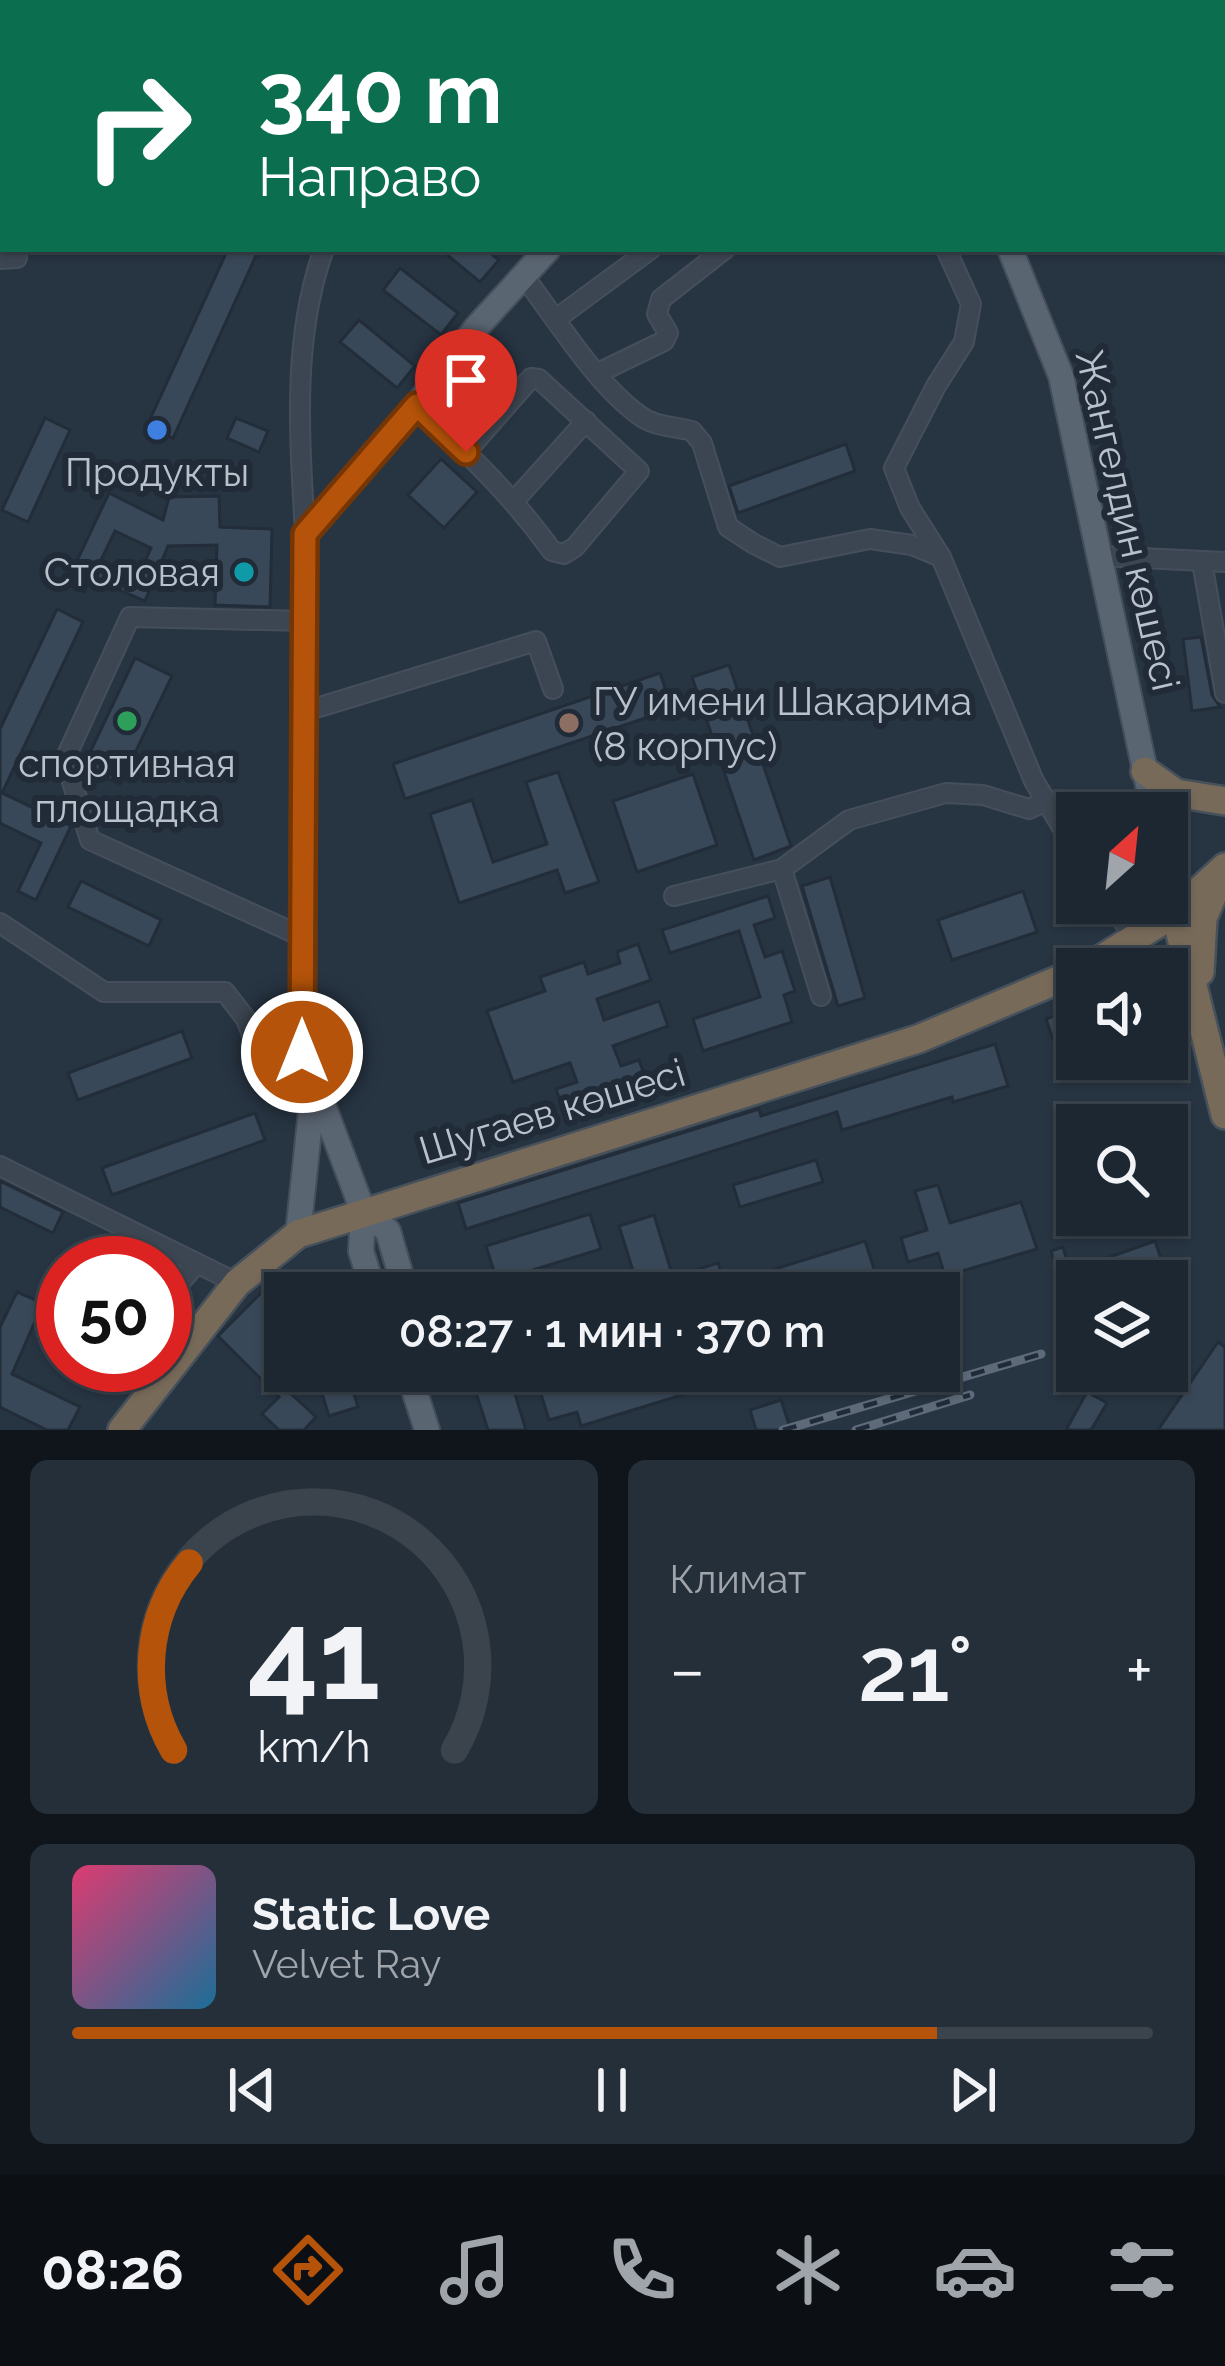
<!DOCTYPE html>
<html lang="ru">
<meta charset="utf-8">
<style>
body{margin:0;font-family:Raleway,sans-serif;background:#252f3a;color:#f1f3f6;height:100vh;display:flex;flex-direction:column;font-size:45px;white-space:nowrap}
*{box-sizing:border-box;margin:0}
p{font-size:39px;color:#a0a5ac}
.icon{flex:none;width:66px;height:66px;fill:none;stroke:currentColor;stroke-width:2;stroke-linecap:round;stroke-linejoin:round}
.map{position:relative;height:1430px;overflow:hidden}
.side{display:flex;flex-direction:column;gap:30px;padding:30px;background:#10151c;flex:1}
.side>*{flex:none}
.guide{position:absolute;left:0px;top:0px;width:1227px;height:252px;box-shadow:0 3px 9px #0004,0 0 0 3px #3b444d;background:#0b6e4f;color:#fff;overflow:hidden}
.needle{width:78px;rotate:27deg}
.buttons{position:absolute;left:1056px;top:792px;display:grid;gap:24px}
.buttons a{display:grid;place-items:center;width:132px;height:132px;border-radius:0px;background:#1d2732;box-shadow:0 3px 9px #0004,0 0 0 3px #3b444d;font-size:60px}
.speed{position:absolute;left:36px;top:1236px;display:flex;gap:24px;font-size:60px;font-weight:700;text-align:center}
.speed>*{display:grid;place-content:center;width:156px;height:156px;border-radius:50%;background:#1d2732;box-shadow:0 3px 9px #0004,0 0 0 3px #3b444d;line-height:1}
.speed .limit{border:18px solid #d22;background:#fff;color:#111}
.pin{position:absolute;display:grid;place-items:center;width:102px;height:102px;color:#fff;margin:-123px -51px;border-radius:50% 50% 50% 0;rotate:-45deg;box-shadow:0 0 12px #0007}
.pin .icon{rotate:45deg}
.me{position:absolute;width:132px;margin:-66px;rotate:0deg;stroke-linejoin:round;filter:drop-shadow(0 0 9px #0008)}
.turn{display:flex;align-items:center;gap:42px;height:252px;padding:0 60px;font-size:54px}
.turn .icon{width:156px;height:156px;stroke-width:2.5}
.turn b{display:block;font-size:84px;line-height:102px}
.big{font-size:90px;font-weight:600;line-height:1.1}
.side .widget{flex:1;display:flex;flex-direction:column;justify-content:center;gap:18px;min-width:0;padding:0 42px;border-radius:18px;background:#252f3a}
.side .dial{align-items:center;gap:0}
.dial svg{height:312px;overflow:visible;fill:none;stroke:#3b444d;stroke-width:7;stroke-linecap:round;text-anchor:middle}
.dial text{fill:#f1f3f6;stroke:none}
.song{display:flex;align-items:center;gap:36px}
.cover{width:144px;height:144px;border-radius:18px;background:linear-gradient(135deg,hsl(340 70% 55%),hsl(200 70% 35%))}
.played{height:12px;border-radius:6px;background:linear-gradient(90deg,#b45309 80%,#3b444d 80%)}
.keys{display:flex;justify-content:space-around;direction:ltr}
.heat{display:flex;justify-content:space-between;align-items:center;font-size:66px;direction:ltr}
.side .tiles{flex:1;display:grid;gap:30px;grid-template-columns:1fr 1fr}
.widget:last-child{grid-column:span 2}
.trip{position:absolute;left:264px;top:1272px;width:696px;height:120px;border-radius:0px;background:#1d2732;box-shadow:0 3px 9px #0004,0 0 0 3px #3b444d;font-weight:600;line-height:120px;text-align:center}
.menu{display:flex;height:192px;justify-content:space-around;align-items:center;background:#0c1014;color:#a0a5ac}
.menu .icon{width:84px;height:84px}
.menu .on{color:#b45309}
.menu b{font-size:54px;color:#f1f3f6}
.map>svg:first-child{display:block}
</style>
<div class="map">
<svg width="1225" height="1430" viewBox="0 0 1225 1430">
<rect width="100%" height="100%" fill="#273442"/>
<g fill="#394858" stroke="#222d39" stroke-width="3" fill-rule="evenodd">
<polygon points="228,249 259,249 173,438 147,426"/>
<polygon points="440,249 485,249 499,260 480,282"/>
<polygon points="400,268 458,313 441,335 383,290"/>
<polygon points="359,320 415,366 397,388 340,342"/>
<polygon points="45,418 70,430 28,522 2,510"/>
<polygon points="236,418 268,431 259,452 227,438"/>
<polygon points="846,444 855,471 738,513 729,486"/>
<polygon points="441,459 477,492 444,528 408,495"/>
<path d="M109,493L163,520L169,497L219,496L220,527L272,529L270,607L215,605L217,545L168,546L145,601L90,577L84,592L66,584ZM115,531L151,548L136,582L99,564Z"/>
<polygon points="57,609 83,622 2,793 71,826 36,900 18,891 41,843 0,823 0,729"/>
<polygon points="1201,637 1212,695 1220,707 1192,711 1183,639"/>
<polygon points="135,658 172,676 120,784 83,767"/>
<polygon points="729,665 791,846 754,860 692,677"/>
<polygon points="660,673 672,709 405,799 393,764"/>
<polygon points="558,772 599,882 565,893 557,870 459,903 430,814 472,800 493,862 547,844 526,782"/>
<polygon points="693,774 717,845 637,872 613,801"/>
<polygon points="830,877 865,998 838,1006 802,886"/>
<polygon points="81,881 161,920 149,946 68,907"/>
<polygon points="1023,891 1037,932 952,960 938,920"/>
<polygon points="768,896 775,918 754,925 765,957 782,951 795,991 784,995 792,1022 703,1051 693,1019 760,997 739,931 670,953 662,930"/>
<polygon points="638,944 651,980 597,999 604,1020 659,1001 668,1026 613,1046 621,1066 639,1060 650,1091 567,1120 556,1089 577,1082 570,1063 513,1082 487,1011 545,991 540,977 584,962 588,974 620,963 617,952"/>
<polygon points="1077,1008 1077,1037 1055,1045 1046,1019"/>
<polygon points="182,1031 192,1058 78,1100 68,1073"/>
<polygon points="995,1044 1008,1086 953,1102 952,1097 842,1130 837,1112 466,1229 458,1203 759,1109 761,1116"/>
<polygon points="255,1113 265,1140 112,1195 102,1168"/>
<polygon points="816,1160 823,1182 740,1207 733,1185"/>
<polygon points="0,1181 63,1212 53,1233 0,1207"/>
<polygon points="938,1185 950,1223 1021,1202 1037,1249 945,1276 938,1253 908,1262 901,1238 927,1230 915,1191"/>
<polygon points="590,1214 601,1249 497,1281 486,1246"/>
<polygon points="654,1215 673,1277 718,1263 728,1293 640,1293 619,1226"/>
<polygon points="865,1241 879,1284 850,1293 765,1293 759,1274"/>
<polygon points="1155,1241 1181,1316 1167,1321 1167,1281 1112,1281 1104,1259"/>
<polygon points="1063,1247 1077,1296 1077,1331 1074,1331 1051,1251"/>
<polygon points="17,1292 43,1303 12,1374 80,1407 68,1430 47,1430 0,1407 0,1327"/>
<polygon points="261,1293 285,1317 285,1365 273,1377 316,1417 304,1430 279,1430 262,1414 279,1397 218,1336"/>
<polygon points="1218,1342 1225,1347 1225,1430 1158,1430"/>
<polygon points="315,1371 347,1371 358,1407 329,1416"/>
<polygon points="469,1371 508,1371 526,1430 488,1430"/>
<polygon points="534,1371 750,1371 750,1374 581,1426 577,1412 549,1420"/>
<polygon points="1087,1392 1107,1403 1091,1430 1066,1430"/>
<polygon points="781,1400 791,1430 756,1430 750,1410"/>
</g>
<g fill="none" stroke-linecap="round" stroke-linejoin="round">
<g stroke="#454f5b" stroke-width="22">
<g id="minor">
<polyline points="786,0 787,3"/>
<polyline points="628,3 637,0"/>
<polyline points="946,249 971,304 964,342 936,386 894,468 910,508 941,557 1034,781 1077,852"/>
<polyline points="0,259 17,258"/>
<path d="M525,278C557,320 596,384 639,415C654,427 674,426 692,431L702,443L728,527L754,544L780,557L870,539L912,545L941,557"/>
<polyline points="556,319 651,249"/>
<polyline points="598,373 664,341 668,333 657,314 661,299 725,249"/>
<path d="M417,405C467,453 511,494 552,551L564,554L575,547L639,471L539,379L531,378L466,452"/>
<polyline points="515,500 586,421"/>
<path d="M305,534C300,440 291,340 324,249"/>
<polyline points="1099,556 1225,562"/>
<polyline points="1202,562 1225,693"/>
<polyline points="303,712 536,641 553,689"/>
<polyline points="782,869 821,996"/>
<polyline points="674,896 782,869 849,820 946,793 983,795 1029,809 1046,801"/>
<polyline points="1109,903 1136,938"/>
<polyline points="0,923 104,992 225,992 246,1019 271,1086 310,1073"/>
<polyline points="303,937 90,840 65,759 130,617 304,621"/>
<polyline points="0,1166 237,1283"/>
<polyline points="165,1300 197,1263"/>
</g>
</g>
<g stroke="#454f5b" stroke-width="28">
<g id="major">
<polyline points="925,0 926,3"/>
<polyline points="874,3 881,0"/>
<polyline points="1010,249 1061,376 1154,813"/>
<polyline points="1167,876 1175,913"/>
<polyline points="363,1211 388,1231 406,1293"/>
<polyline points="298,1234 313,1092"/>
<polyline points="374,1293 361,1251 363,1211 303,1052 305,534 417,405 476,328 548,249"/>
<polyline points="408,1371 427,1430"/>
</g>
</g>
<g stroke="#46515c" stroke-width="32">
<g id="highway">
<polyline points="1145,771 1176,793 1225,801"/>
<polyline points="1175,913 1225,1115"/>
<polyline points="1102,961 1139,960 1165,969"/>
<polyline points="1085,969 1175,913 1225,867"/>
<polyline points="1200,972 1203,918 1221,876"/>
<polyline points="122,1430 237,1283 298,1234 918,1039 1077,972"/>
</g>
</g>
<polyline stroke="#435a5b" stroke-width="3" stroke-dasharray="9 9" stroke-linecap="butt" points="415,0 416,3"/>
<use href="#minor" stroke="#3c4652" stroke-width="18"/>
<use href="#major" stroke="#5a6572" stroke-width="24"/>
<use href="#highway" stroke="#786a59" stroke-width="27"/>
<g stroke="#5e6a79" stroke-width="9">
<g id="rail">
<polyline points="783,1430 1041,1354"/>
<polyline points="856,1430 970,1395"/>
</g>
</g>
<use href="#rail" stroke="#202b37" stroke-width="4.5" stroke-dasharray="14" stroke-linecap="butt"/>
</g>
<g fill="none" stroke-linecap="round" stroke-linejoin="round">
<g stroke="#753606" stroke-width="30">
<polyline id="route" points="302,1052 305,534 417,405 466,452"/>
</g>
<use href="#route" stroke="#b45309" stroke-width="21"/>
</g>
<circle fill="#3f7fe0" stroke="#202b37" stroke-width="4.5" cx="157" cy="430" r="12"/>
<circle fill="#0f9aa8" stroke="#202b37" stroke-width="4.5" cx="244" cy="572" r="12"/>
<circle fill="#2e9e5b" stroke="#202b37" stroke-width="4.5" cx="127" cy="721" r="12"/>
<circle fill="#8d6e63" stroke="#202b37" stroke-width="4.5" cx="569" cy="723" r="12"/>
<g text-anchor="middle" stroke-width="12" stroke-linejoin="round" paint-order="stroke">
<g font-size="39" fill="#b9c1cc" stroke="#202b37">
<text x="157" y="486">Продукты</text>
<text x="220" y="586" text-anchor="end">Столовая</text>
<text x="593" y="715" text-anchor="start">ГУ имени Шакарима<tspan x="593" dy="45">(8 корпус)</tspan></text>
<text x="127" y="777">спортивная<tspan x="127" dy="45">площадка</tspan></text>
</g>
<g font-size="39" fill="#b9c1cc" stroke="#202b37">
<text transform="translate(1128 520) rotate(77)" y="14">Жангелдин көшесі</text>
<text transform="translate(552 1111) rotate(-17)" y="14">Шугаев көшесі</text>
</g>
</g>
</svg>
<div class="buttons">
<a><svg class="needle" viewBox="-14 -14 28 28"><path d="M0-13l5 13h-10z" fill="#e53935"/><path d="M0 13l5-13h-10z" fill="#a0a5ac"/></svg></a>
<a><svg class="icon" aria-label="sound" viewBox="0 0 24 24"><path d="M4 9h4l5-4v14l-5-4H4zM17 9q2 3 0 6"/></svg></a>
<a><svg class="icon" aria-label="search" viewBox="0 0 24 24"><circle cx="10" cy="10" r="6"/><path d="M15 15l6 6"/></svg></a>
<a><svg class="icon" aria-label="layers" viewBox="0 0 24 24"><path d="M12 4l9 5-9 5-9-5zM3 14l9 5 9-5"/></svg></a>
</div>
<div class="speed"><div class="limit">50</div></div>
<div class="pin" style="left:466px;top:452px;background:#d93025"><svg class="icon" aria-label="arrive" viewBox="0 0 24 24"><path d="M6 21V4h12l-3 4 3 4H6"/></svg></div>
<svg class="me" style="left:302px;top:1052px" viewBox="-20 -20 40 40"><circle r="17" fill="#b45309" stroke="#fff" stroke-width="3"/><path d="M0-11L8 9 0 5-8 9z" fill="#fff"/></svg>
<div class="trip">08:27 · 1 мин · 370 m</div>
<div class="guide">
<div class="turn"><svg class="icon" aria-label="right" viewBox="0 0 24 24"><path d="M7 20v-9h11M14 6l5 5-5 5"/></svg><div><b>340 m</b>Направо</div></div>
</div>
</div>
<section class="side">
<div class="tiles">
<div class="widget dial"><svg viewBox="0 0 100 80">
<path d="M14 69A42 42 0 1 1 86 69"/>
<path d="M14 69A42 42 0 0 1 18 21" stroke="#b45309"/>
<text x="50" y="56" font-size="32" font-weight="700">41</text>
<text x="50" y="72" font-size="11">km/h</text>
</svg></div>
<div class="widget"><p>Климат</p>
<div class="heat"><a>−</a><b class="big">21°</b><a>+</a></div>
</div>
<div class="widget">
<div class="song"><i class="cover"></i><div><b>Static Love</b><p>Velvet Ray</p></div></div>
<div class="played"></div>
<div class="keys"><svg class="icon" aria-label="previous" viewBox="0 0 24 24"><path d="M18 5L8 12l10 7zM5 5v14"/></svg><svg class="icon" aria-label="pause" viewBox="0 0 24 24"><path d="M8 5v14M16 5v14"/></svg><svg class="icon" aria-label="next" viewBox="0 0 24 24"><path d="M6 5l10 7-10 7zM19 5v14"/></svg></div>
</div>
</div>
</section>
<nav class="menu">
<b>08:26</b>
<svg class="icon on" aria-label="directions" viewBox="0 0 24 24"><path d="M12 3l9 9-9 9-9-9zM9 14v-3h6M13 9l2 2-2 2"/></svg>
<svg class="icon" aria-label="music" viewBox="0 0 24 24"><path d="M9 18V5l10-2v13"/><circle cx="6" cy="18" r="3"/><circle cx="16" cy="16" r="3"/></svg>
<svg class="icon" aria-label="phone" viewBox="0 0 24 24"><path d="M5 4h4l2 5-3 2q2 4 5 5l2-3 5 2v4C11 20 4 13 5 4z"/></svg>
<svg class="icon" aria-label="climate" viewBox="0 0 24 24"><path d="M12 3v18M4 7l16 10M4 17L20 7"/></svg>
<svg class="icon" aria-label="car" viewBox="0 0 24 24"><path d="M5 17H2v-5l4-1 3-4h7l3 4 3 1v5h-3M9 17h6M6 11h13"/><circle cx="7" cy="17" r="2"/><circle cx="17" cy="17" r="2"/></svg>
<svg class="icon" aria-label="filters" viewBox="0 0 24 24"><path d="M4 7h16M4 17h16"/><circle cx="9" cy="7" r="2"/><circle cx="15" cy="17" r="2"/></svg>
</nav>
